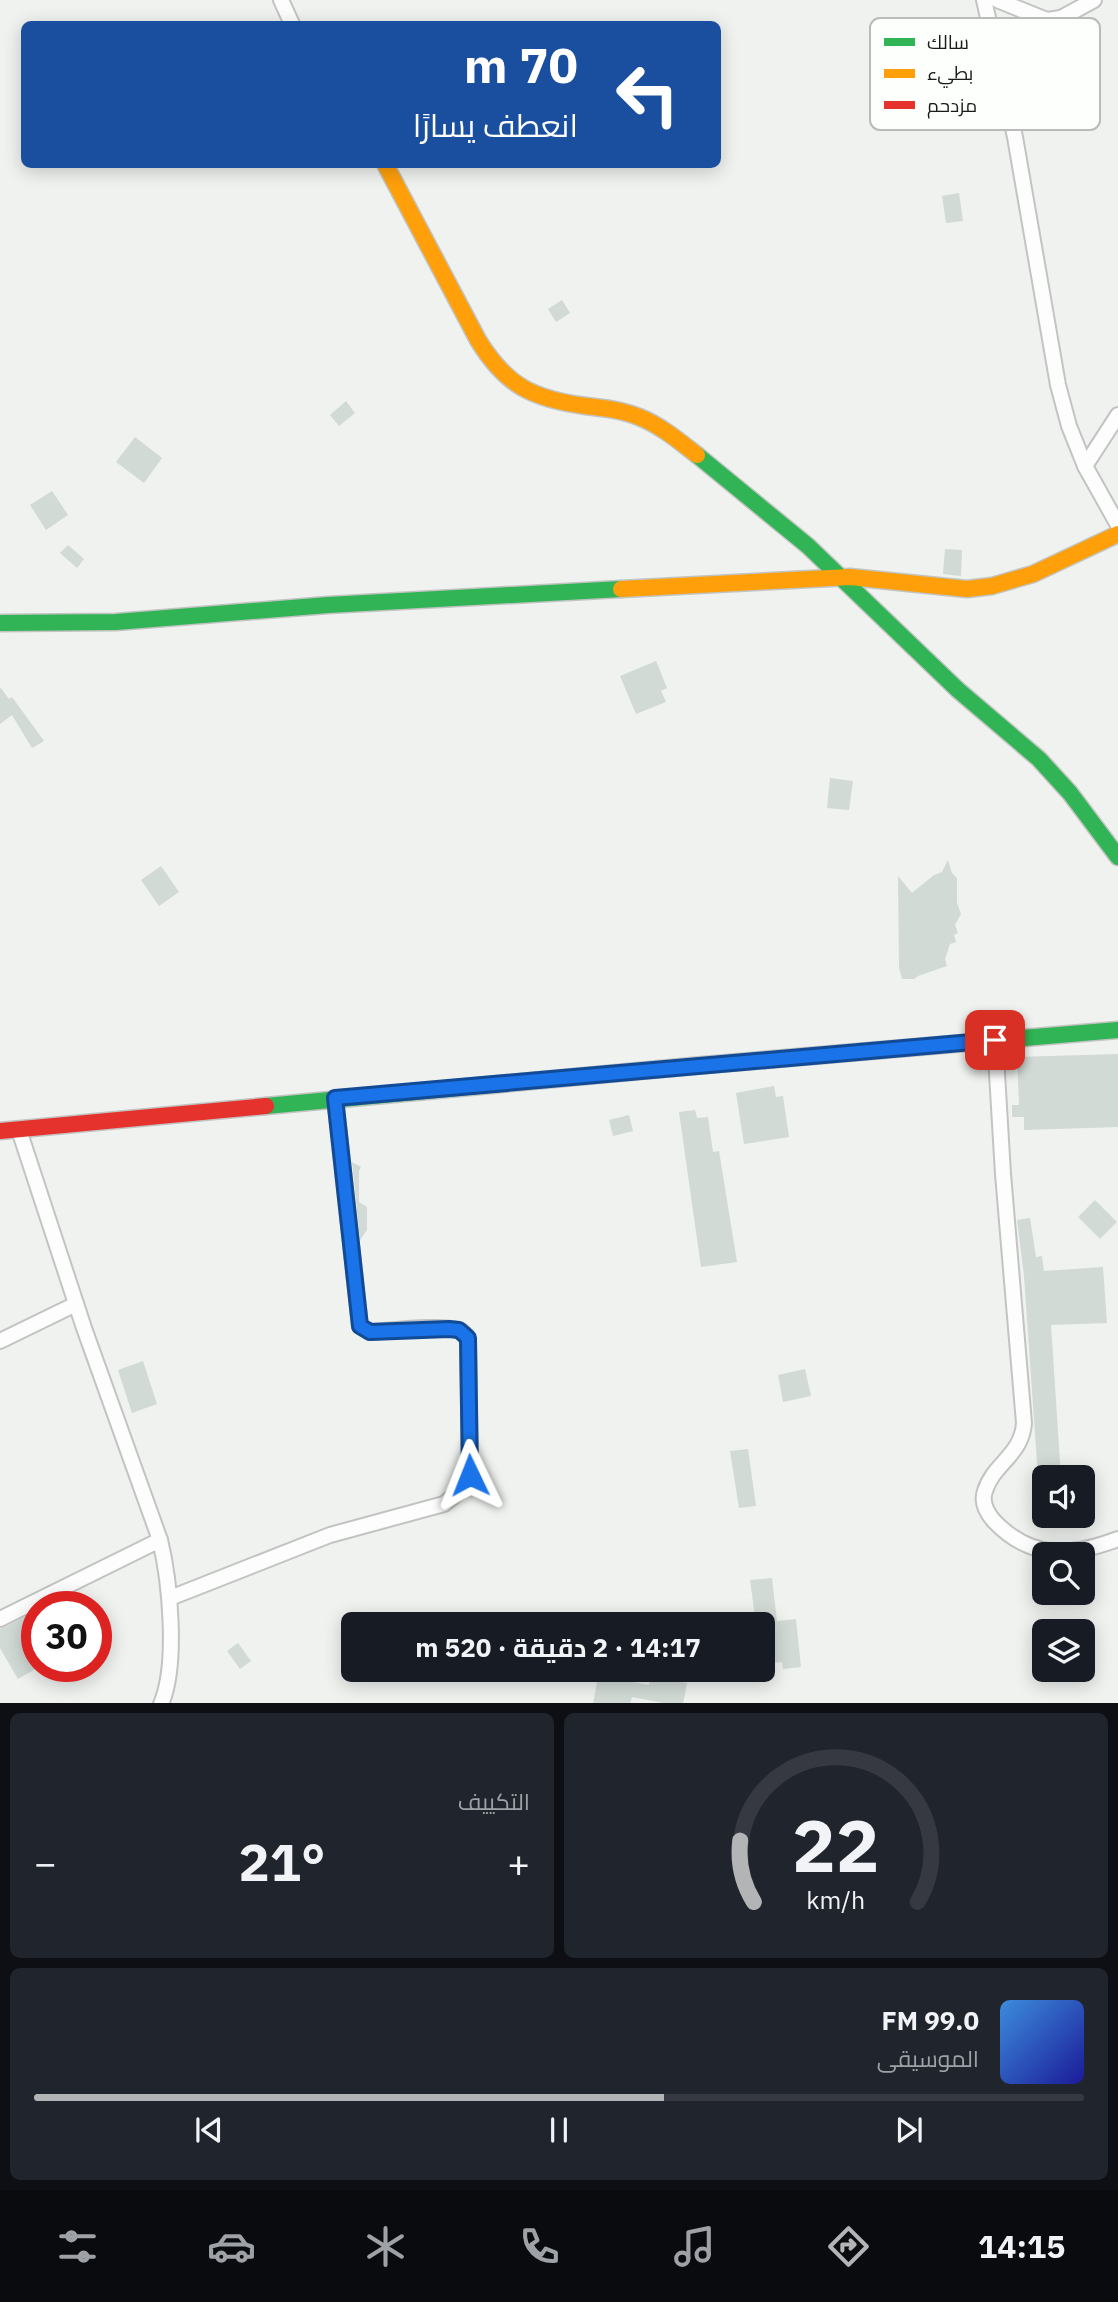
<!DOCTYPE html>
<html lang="ar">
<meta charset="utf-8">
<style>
body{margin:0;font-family:"IBM Plex Sans",Cairo,sans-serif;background:#20242c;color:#f1f3f6;direction:rtl;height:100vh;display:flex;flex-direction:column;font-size:26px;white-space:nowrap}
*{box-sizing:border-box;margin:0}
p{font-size:23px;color:#9ea1a6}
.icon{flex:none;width:38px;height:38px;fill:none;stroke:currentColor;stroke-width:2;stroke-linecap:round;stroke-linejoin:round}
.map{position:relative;height:1703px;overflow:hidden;direction:ltr}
.side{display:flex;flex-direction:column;gap:10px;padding:10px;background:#0d0f14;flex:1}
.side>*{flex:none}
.guide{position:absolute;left:21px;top:21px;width:700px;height:147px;border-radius:10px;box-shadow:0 4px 18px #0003;direction:rtl;background:#1a4fa0;color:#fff;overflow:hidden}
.buttons{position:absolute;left:1032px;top:1465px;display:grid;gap:14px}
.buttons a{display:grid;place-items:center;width:63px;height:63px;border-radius:10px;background:#171b24;box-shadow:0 4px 18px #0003;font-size:35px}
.speed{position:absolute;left:21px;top:1591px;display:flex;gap:14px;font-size:35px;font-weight:700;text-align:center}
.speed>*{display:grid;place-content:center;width:91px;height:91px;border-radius:50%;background:#171b24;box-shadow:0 4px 18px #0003;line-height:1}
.speed .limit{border:10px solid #d22;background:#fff;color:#111}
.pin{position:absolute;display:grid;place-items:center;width:60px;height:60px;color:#fff;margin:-30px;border-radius:14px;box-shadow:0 4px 10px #0006}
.me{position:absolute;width:77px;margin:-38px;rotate:358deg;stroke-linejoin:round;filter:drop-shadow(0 0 5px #0008)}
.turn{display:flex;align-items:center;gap:24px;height:147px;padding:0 28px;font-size:32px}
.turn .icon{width:91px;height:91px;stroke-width:2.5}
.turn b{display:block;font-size:49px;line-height:60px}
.big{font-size:52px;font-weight:700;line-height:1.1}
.side .widget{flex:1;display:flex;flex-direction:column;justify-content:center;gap:10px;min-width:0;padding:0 24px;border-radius:10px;background:#20242c}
.side .dial{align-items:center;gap:0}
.dial svg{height:182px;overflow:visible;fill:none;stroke:#363941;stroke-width:7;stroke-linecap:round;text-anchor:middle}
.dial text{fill:#f1f3f6;stroke:none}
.song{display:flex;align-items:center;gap:21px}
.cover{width:84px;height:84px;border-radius:10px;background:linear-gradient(135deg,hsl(210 70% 55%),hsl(240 70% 35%))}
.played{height:7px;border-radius:4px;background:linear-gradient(90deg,#b2b4b5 60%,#363941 60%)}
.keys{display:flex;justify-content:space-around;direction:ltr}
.heat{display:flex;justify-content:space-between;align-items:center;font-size:38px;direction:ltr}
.side .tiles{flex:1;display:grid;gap:10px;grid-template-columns:1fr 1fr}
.widget:last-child{grid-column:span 2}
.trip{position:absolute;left:341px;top:1612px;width:434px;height:70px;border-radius:10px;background:#171b24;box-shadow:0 4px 18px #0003;font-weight:700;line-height:70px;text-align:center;direction:rtl}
.menu{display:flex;height:112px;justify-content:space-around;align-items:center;background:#090b0e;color:#9ea1a6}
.menu .icon{width:49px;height:49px}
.menu .current{color:#b2b4b5}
.menu b{font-size:32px;color:#f1f3f6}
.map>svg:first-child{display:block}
</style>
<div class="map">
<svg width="1118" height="1704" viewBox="0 0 1118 1704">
<rect width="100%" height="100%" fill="#eff2ef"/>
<g fill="#d1dad5">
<polygon points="959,193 963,221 946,223 942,196"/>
<polygon points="562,300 570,313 556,322 548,309"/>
<polygon points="346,401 355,413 339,426 330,415"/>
<polygon points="135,437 162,458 144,483 116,462"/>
<polygon points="52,491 68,515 46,530 30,505"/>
<polygon points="68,545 84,559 77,568 60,553"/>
<polygon points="945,549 962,550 961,576 943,574"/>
<polygon points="656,661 667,688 661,691 666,702 636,714 620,676"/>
<polygon points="0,687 9,699 12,697 44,741 32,748 12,715 0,724"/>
<polygon points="830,778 853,781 849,810 827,808"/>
<polygon points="948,860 952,873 957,878 957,903 961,914 955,925 958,933 954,935 956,942 950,944 945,959 947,966 918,976 914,979 902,979 899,968 898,876 912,893 934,875 942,872"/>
<polygon points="161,866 179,892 159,906 141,880"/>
<polygon points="1118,1054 1118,1127 1024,1130 1024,1117 1012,1117 1012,1105 1019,1105 1017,1057"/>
<polygon points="774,1086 776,1097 783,1096 789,1137 744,1144 736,1093"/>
<polygon points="695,1110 697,1118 708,1117 713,1152 719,1151 737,1262 701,1267 679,1112"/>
<polygon points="629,1115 633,1131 613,1136 609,1120"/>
<polygon points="352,1162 361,1167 359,1171 359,1202 367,1207 367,1230 360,1240"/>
<polygon points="1095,1200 1117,1222 1100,1239 1078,1217"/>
<polygon points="1030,1218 1036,1257 1042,1256 1044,1271 1103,1267 1107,1323 1051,1325 1061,1477 1038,1477 1024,1276 1017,1220"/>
<polygon points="143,1361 157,1404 132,1413 118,1370"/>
<polygon points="805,1369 811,1396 783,1402 778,1375"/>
<polygon points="748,1449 756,1506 739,1508 730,1451"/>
<polygon points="772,1578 777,1621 796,1619 801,1667 783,1669 782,1662 771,1663 770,1654 763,1655 763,1624 756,1624 750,1580"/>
<polygon points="34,1613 37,1618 37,1668 18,1679 0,1648 0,1629"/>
<polygon points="238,1643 251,1661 240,1669 227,1651"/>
<polygon points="598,1676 649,1685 650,1677 687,1683 683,1704 668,1704 632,1697 630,1704 593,1704"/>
</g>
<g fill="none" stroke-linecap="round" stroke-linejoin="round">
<g stroke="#c2c4c2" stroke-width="18">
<g id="street">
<polyline points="281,0 292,24"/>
<polyline points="984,0 1015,137 1058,385 1069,426 1085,466 1118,525"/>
<polyline points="997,0 1047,20 1061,18 1094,0"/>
<polyline points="1085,466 1118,415"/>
<path d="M995,1040L1003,1174L1024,1423C1022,1455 993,1464 985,1491C981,1502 987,1513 994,1521C1031,1560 1071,1557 1118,1539"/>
<path d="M19,1130L84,1328L160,1540C170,1581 178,1665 161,1704"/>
<polyline points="0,1341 76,1304"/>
<path d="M170,1598L330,1535L444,1504L460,1491L470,1475L468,1344C468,1338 467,1334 460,1331C445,1324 389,1331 370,1332L360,1326L335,1098"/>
<polyline points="0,1619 160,1540"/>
</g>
</g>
<g stroke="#c2c4c2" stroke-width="19">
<g id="fast">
<polyline points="697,455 808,546 958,690 1039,759 1070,793 1118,857"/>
<polyline points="0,623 116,622 328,605 621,589"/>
<polyline points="266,1106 693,1066 1118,1030"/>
</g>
</g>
<g stroke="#c2c4c2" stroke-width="19">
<g id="slow">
<path d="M385,164L478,340C506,386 533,399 586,406C604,408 622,410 639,417C660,425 679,441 697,455"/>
<polyline points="621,589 850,577 967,589 992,586 1033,574 1118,534"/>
</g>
</g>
<g stroke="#c2c4c2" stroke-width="19">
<polyline id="jam" points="0,1131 266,1106"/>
</g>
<use href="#street" stroke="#fdfdfd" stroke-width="14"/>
<use href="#fast" stroke="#30b455" stroke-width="16"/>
<use href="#slow" stroke="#ff9f0a" stroke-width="16"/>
<use href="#jam" stroke="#e5322d" stroke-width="16"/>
</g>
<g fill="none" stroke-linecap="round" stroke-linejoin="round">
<g stroke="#114b97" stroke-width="18">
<polyline id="route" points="470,1475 468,1338 459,1330 449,1329 370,1332 360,1326 335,1098 995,1040"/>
</g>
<use href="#route" stroke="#1a73e8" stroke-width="12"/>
</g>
<rect x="870" y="18" width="230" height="112" rx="10" fill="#fdfffd" stroke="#b9bbb9" stroke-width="2"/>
<rect x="884" y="38" width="31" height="8" fill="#30b455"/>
<rect x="884" y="69" width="31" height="9" fill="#ff9f0a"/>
<rect x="884" y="101" width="31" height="8" fill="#e5322d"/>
<g font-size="19" fill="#1a1b1a">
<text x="927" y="49">سالك</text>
<text x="927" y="80">بطيء</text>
<text x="927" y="112">مزدحم</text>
</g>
</svg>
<div class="buttons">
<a><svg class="icon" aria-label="sound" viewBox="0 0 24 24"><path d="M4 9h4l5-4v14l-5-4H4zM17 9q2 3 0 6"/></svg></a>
<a><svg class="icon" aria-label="search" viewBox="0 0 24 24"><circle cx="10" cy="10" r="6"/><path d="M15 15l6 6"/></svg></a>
<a><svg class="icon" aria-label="layers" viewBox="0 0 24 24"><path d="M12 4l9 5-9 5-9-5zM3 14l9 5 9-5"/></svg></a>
</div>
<div class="speed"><div class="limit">30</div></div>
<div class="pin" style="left:995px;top:1040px;background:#d93025"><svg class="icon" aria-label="arrive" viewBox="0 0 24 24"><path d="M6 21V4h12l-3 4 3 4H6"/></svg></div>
<svg class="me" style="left:470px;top:1475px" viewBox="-20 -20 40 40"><path d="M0-17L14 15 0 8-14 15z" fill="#1a73e8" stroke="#fff" stroke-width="4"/></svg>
<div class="trip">14:17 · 2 دقيقة · 520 m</div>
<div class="guide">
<div class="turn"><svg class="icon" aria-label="left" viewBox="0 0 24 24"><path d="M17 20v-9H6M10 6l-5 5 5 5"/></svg><div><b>70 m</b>انعطف يسارًا</div></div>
</div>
</div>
<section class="side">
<div class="tiles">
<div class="widget dial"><svg viewBox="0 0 100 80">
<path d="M14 69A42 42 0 1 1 86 69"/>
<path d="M14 69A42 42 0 0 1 8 42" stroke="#b2b4b5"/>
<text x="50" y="56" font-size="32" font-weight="700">22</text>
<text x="50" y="72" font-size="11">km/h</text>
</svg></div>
<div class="widget"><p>التكييف</p>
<div class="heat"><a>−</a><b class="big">21°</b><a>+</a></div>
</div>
<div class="widget">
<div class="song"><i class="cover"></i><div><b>99.0 FM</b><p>الموسيقى</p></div></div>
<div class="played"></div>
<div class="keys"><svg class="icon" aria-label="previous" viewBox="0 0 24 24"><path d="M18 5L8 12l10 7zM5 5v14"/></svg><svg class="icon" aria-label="pause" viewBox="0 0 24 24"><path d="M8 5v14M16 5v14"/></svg><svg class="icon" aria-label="next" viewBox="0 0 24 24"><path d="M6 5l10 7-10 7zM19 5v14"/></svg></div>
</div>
</div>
</section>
<nav class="menu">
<b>14:15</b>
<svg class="icon current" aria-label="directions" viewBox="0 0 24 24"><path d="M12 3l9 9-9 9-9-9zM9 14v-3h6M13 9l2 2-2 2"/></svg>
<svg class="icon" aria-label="music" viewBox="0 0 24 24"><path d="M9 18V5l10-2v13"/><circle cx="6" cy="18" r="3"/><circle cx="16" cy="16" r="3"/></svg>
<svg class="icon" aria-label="phone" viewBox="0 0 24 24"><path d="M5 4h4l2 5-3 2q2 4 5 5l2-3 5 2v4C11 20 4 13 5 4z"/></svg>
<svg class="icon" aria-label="climate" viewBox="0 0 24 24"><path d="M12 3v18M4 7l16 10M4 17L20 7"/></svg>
<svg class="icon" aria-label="car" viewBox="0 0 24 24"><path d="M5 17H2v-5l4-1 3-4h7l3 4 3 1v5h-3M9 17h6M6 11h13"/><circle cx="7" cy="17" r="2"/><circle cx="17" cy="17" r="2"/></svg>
<svg class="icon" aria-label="filters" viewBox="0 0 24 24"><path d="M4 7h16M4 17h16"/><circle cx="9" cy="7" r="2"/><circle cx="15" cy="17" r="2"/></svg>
</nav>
